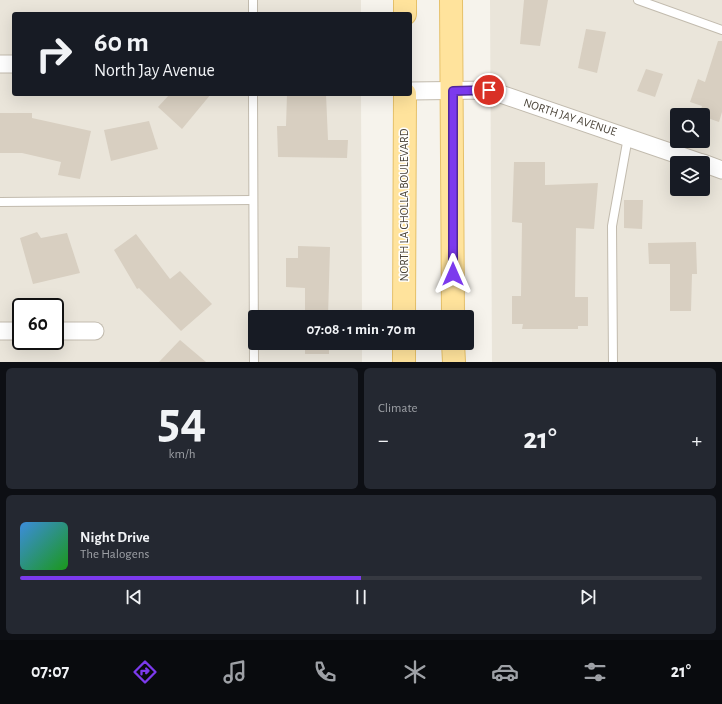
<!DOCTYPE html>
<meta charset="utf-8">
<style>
body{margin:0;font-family:"Alegreya Sans",sans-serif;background:#242831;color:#f1f3f6;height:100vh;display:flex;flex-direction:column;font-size:15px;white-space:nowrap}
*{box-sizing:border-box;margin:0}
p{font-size:13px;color:#9ea1a6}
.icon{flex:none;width:22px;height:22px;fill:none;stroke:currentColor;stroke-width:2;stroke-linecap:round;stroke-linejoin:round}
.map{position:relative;height:362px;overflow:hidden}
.sheet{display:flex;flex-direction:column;gap:6px;padding:6px;background:#0d0f14;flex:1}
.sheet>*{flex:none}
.hud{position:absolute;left:12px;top:12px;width:400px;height:84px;border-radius:4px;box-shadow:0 4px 16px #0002;background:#171b24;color:#f1f3f6;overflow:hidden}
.fabs{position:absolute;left:670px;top:108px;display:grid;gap:8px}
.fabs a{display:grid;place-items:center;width:40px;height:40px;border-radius:4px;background:#171b24;box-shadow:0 4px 16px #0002;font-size:20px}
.speed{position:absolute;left:12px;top:298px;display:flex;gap:8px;font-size:20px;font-weight:700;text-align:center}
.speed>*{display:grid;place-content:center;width:52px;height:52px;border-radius:50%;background:#171b24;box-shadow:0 4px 16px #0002;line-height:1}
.speed .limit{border:2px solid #111;border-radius:6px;background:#fff;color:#111}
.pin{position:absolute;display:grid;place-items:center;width:34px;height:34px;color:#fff;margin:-17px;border:2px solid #fff;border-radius:50%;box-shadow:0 1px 4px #0007}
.me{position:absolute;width:44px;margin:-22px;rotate:0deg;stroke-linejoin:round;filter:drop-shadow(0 0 3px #0008)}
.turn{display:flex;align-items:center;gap:14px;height:84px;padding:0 16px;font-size:18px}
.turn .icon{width:52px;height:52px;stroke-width:2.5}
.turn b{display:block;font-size:28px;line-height:34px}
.big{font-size:30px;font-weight:600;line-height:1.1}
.sheet .tile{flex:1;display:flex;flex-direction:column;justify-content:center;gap:6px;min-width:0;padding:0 14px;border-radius:6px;background:#242831}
.sheet .dial{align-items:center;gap:0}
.dial b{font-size:52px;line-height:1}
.song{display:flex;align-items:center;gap:12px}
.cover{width:48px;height:48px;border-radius:6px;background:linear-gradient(135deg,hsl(210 70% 55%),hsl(120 70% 35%))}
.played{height:4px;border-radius:2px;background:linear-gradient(90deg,#7c3aed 50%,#363941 50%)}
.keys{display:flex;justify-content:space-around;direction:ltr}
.heat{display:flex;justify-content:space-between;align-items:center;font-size:22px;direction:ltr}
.sheet .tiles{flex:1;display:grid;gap:6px;grid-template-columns:1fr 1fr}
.tile:last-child{grid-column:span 2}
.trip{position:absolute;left:248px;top:310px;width:226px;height:40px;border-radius:4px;background:#171b24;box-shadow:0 4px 16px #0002;font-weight:600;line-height:40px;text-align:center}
.menu{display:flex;height:64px;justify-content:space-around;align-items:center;background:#090b0e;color:#9ea1a6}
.menu .icon{width:28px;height:28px}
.menu .on{color:#7c3aed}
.menu b{font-size:18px;color:#f1f3f6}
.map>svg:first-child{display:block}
</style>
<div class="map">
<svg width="722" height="362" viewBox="0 0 722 362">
<rect width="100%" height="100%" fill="#f6f3ec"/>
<g fill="#eae5da" fill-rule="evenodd">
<path d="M0,0H361V14H14V94H361L362,317H255V343H362V362H0ZM21,307H55V341H21Z"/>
<path d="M490,0H722V362H492ZM677,115H703V141H677ZM677,163H703V189H677Z"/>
</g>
<g fill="#d8cfc1">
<polygon points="524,0 548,0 540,46 520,44"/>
<polygon points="586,29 606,32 597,73 578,68"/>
<polygon points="718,41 722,41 722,112 719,122 699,115 702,106 690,102 698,79 705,82"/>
<polygon points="646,69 663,74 655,97 637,91"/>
<polygon points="170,94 211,94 182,129 158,107"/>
<polygon points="287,94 326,94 328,140 348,140 347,158 278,157 277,126 286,126"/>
<polygon points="0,113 32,113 32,118 91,131 80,179 58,175 61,162 22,153 0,153"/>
<polygon points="149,121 158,149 111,161 104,130"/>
<polygon points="514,162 545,162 545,185 598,183 594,229 576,228 575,297 588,297 588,326 578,326 578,329 522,329 523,324 512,324 512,296 521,296 522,223 512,222"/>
<polygon points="624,200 643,200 642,229 624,228"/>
<polygon points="37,232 41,238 67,233 80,273 33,284 20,238"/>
<polygon points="136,234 170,279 180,271 212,304 181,331 139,288 137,289 114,250"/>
<polygon points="696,242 697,274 692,274 691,311 670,311 670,264 649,264 648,243"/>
<polygon points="298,246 330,247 328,317 305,317 305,288 286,287 286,258 298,258"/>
<polygon points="180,340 206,362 159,362"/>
<rect x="305" y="343" width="24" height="11"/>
</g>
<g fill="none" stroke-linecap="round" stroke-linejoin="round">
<g stroke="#c2bbae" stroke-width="10">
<g id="service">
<polyline points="253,0 253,14"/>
<polyline points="638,0 722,30"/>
<polyline points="253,94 254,362"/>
<polyline points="0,202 253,200"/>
<polyline points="613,362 612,226 628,137"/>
</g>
</g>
<g stroke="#c2bbae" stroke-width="19">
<g id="minor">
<polyline points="0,64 14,64"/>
<polyline points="410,91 489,90 702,163"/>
<polyline points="703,163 722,170"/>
<polyline points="0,331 21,331"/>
<polyline points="55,331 95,331"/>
</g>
</g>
<g stroke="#e6c16a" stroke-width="24">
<g id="primary">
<polyline points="451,0 453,317"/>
<polyline points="405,14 405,0"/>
<polyline points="404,317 405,94"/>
<polyline points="404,343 404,362"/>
<polyline points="453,343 454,362"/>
</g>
</g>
<use href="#service" stroke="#fff" stroke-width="8"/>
<use href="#minor" stroke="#fff" stroke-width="17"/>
<use href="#primary" stroke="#ffe39c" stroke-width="22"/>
</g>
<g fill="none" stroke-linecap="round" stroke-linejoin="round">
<g stroke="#51269a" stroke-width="10">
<polyline id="route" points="453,274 453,91 489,90"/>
</g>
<use href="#route" stroke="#7c3aed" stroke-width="7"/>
</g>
<g text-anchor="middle" stroke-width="3" stroke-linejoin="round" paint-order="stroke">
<g font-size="12" fill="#4b4439" stroke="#fff">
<text transform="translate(570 117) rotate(18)" y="4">NORTH JAY AVENUE</text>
<text transform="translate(404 205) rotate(-90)" y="4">NORTH LA CHOLLA BOULEVARD</text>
</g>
</g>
</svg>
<div class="fabs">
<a><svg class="icon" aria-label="search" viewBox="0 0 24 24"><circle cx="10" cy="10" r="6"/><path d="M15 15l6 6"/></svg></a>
<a><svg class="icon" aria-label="layers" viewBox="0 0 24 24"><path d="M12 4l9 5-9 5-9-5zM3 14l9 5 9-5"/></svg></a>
</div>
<div class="speed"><div class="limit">60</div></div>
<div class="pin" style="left:489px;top:90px;background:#d93025"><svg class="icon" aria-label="arrive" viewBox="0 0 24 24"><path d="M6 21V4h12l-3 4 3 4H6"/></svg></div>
<svg class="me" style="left:453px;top:274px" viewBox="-20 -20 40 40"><path d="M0-17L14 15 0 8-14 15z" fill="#7c3aed" stroke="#fff" stroke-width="4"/></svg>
<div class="trip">07:08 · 1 min · 70 m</div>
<div class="hud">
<div class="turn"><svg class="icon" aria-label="right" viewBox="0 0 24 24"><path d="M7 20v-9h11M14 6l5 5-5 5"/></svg><div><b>60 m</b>North Jay Avenue</div></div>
</div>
</div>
<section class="sheet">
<div class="tiles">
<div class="tile dial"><b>54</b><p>km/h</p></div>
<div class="tile"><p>Climate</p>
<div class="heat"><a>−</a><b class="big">21°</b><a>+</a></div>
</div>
<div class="tile">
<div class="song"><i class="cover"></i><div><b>Night Drive</b><p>The Halogens</p></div></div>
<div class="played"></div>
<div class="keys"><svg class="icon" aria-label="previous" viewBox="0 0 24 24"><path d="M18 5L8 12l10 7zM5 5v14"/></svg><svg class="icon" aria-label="pause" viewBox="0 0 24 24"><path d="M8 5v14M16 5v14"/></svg><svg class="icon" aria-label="next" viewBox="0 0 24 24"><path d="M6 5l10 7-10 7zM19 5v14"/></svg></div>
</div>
</div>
</section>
<nav class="menu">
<b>07:07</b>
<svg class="icon on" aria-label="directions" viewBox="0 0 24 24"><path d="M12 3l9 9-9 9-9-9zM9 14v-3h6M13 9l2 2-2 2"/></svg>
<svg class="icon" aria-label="music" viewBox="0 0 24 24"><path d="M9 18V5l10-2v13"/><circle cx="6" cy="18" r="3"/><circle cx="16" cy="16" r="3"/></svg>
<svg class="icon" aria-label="phone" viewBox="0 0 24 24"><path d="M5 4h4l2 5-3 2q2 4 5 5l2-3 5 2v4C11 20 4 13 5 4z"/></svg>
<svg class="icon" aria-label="climate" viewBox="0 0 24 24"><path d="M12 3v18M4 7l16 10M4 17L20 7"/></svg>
<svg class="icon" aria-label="car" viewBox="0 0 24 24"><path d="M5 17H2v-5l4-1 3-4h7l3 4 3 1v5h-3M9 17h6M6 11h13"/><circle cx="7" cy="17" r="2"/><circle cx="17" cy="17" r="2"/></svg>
<svg class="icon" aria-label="filters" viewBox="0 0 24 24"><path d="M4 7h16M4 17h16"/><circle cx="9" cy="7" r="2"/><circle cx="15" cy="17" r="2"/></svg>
<b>21°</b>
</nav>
